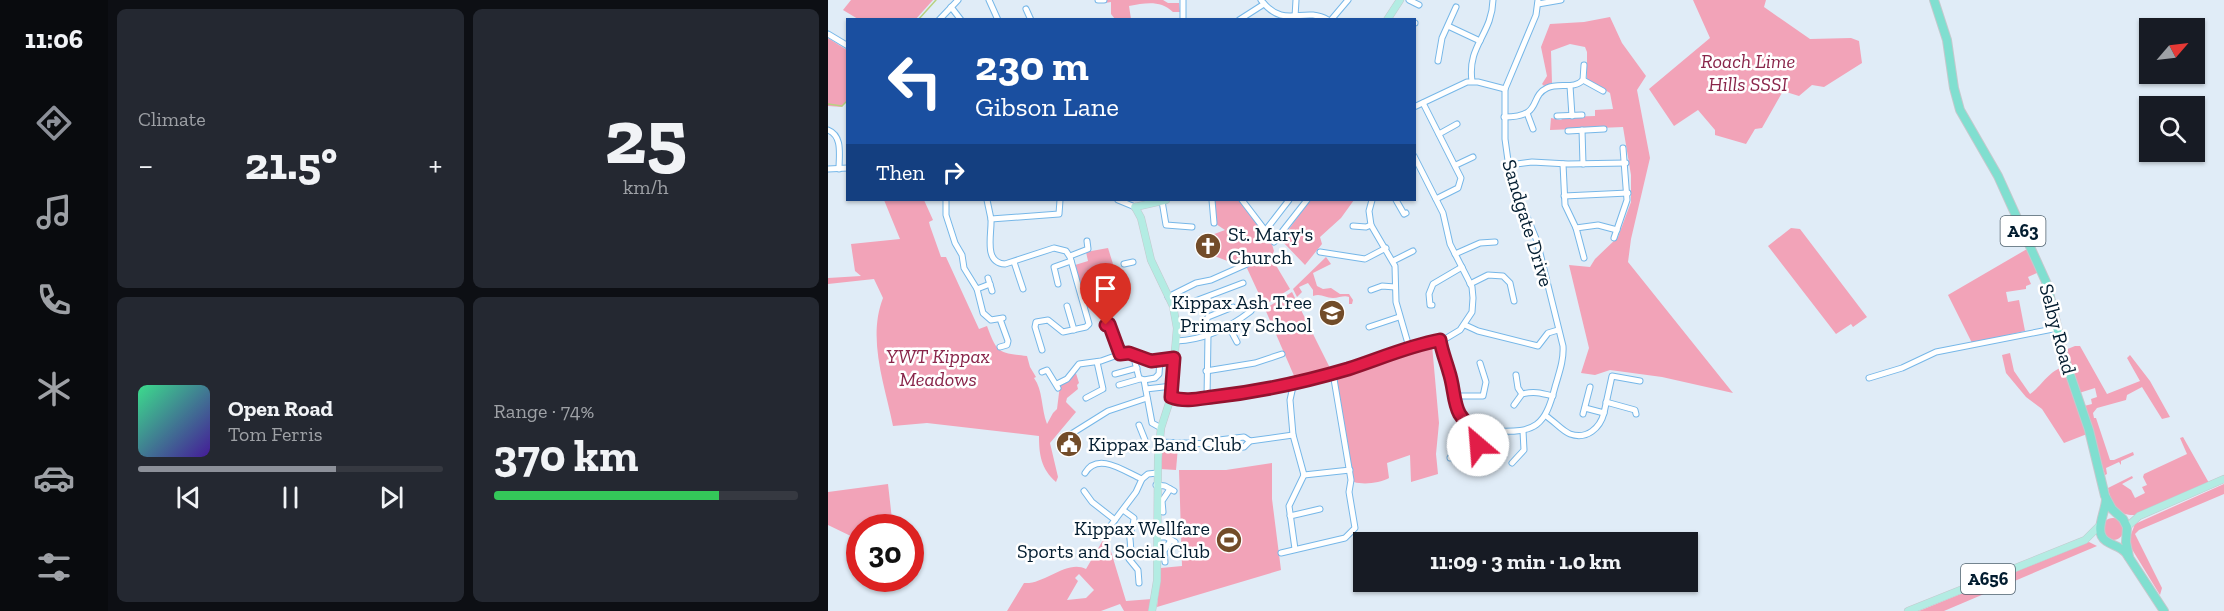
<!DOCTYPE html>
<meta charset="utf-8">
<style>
body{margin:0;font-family:"Zilla Slab",serif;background:#242831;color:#f1f3f6;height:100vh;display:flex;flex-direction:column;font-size:22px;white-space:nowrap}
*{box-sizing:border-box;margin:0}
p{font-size:20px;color:#9ea1a6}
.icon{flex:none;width:33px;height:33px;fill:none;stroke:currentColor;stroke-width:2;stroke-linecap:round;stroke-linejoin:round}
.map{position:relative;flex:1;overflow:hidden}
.details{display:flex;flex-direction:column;gap:9px;padding:9px;background:#0d0f14;width:720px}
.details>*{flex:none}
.top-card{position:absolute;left:18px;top:18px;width:570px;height:183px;border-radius:0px;box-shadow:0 2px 4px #0004;background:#1a4fa0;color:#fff;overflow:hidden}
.needle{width:39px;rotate:62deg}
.controls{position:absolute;left:1311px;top:18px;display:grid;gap:12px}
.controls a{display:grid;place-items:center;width:66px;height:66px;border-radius:0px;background:#171b24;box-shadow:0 2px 4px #0004;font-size:30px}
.speed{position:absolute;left:18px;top:514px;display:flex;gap:12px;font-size:30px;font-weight:700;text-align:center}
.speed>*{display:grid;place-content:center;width:78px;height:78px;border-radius:50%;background:#171b24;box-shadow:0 2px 4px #0004;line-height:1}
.speed .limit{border:9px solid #d22;background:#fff;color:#111}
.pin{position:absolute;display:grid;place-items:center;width:51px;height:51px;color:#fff;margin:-62px -26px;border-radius:50% 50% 50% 0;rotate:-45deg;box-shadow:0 0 6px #0007}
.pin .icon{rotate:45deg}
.me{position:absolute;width:66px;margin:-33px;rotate:333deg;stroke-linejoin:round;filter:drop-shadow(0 0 4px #0008)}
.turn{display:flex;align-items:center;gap:21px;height:126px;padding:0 30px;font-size:27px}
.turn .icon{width:78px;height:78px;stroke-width:2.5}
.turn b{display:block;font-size:42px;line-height:51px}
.then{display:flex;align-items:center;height:57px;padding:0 30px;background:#0003;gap:12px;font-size:22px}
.big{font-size:45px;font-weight:800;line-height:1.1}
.details .widget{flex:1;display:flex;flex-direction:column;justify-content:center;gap:9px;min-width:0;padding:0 21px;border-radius:9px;background:#242831}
.details .dial{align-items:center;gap:0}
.dial b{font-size:78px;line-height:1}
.song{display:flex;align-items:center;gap:18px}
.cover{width:72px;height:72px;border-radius:9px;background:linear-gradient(135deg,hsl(150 70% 55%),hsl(260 70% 35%))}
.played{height:6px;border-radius:3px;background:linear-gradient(90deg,#8c9099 65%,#363941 65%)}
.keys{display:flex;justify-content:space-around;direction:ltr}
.heat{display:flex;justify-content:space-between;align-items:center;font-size:33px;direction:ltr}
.charge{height:9px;border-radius:4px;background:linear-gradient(90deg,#34c759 74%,#363941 0)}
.details .tiles{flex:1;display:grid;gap:9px;grid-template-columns:repeat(2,1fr)}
.trip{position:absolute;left:525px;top:532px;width:345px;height:60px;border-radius:0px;background:#171b24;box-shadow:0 2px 4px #0004;font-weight:800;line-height:60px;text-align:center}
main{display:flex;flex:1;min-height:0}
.menu{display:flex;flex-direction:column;width:108px;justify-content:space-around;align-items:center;background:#090b0e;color:#9ea1a6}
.menu .icon{width:42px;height:42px}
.menu .selected{color:#8c9099}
.menu b{font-size:27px;color:#f1f3f6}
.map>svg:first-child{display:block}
</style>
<main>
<nav class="menu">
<b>11:06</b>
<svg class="icon selected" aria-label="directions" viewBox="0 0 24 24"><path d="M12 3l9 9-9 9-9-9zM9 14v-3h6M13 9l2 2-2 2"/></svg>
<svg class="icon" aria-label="music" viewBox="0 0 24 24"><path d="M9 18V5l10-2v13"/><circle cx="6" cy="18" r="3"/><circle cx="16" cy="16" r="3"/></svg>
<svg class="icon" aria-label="phone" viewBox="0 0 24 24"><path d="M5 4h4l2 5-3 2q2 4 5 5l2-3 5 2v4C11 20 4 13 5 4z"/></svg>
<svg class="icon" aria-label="climate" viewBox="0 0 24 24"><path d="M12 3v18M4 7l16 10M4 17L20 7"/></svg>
<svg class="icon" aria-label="car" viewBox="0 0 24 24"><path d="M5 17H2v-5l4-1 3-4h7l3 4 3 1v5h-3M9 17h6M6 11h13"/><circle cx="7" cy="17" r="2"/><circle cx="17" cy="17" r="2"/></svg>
<svg class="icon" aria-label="filters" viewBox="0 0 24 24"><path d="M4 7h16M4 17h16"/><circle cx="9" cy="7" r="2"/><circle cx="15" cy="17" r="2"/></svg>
</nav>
<section class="details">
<div class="tiles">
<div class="widget"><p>Climate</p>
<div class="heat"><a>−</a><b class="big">21.5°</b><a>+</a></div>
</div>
<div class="widget dial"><b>25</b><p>km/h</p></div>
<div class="widget">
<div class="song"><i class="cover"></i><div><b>Open Road</b><p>Tom Ferris</p></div></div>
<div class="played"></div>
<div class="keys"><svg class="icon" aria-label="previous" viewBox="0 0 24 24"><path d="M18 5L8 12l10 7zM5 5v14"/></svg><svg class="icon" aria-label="pause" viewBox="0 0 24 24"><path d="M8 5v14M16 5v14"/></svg><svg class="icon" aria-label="next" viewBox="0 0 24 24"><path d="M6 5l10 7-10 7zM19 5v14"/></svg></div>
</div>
<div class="widget"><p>Range · 74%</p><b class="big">370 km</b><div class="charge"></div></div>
</div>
</section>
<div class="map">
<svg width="1396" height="611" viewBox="0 0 1396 611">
<rect width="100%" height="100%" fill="#e0ecf7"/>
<g fill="#f2a3b8" fill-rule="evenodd">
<polygon points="23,0 105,0 87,20 30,19 15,10"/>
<path d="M279,0H335L340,3H351L352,12H345C332,0 318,3 301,6L303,19H287L283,14V2L277,3Z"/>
<polygon points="865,0 938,0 936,7 982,39 1023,38 1031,41 1034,63 996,87 984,85 971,96 955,91 934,128 927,129 918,144 887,135 887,130 870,110 846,126 821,89 882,38"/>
<polygon points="782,17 794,43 818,76 809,90 822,158 803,239 800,262 905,393 834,377 782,370 767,375 753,373 761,348 741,265 762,267 767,259 790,237 803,202 803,175 795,127 722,130 723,118 733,120 736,117 767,116 767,110 785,109 782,93 759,79 759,52 757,47 742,44 723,51 724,83 716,86 714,84 719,76 713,47 722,24 756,22"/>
<polygon points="0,38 19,50 19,100 14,107 0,106"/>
<path d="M56,200H96L105,220L101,222L102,226L113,257H118L151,329L159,326C169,353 170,353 199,356L202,367L208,377L206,378C215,390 213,408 219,424L225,413L229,409L232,385L238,382L247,370L251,383L249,385L250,389L239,398L238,402L248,412L222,443L230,477L228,482C213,469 211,454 211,436L99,423L65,426C57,385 39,339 55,298L46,279L0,284V278L33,276L27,271L23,244L72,239Z"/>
<polygon points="386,200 412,200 443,241 446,251 444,255 410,265 381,254 387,251 381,236 397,230 388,224"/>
<polygon points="482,200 526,200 513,218 492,237 494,244 477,265 453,240"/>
<polygon points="963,228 972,229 1039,317 1025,327 1023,324 1008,334 940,246"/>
<polygon points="280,248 296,299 275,306 267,280 252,284 247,265 260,261 258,252"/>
<polygon points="1199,249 1211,272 1200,277 1203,284 1198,286 1198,289 1178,292 1180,302 1191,300 1197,331 1144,343 1120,295"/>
<polygon points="443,257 462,289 438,304 430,292 418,266"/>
<path d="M498,257L503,264L485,273L489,286L495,289L503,288L512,294H521L525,300L524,304H521V297C516,295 511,298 505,298C497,298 493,293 485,296V290L480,283L471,287L474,292L469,297L465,289Z"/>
<polygon points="464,292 503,370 467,378 437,309"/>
<path d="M604,345L611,423L608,454L610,474L583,482L582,455L559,463L561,478C552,483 536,485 526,482L508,374Z"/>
<polygon points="1247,346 1252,346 1279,394 1312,381 1299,358 1302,355 1322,381 1342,417 1334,419 1314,387 1299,395 1298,400 1269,408 1265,413 1266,418 1268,418 1282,460 1286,460 1305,452 1306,455 1293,461 1293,465 1291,462 1278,468 1279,474 1277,475 1256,406 1264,404 1263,399 1269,397 1267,388 1251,393 1237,350"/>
<path d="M1182,353L1186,371L1202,394C1214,386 1221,370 1236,367L1259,434L1236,443L1214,409L1198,397L1178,373L1174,355Z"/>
<path d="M1355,437L1381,483L1307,515C1289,516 1283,504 1280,488L1304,476L1305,478L1294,484L1303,490L1307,498L1317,493L1314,487L1319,485L1315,477L1316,474L1359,454L1352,438Z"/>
<polygon points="334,446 350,447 348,470 332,469"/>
<polygon points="444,463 444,499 453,570 329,607 333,568 354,566 351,470 398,470"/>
<polygon points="60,484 65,528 32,528 31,540 0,525 0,492"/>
<polygon points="1396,484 1396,494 1311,530 1307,534 1334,588 1332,595 1302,546 1302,537 1307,524"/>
<circle cx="1285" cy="529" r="11"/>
<path d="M278,535L298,601L324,599L321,611H296L292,604L273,611H179L196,583C216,585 239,559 258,569ZM251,574L266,590L258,598L239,600L250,581L247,578Z"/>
<polygon points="1261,542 1269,546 1116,611 1091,611"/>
</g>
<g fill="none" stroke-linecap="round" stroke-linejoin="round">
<g stroke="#b8d181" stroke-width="1.5">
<polyline points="90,20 108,0"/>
<polyline points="0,104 14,106 20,100"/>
</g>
<g stroke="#76b7e8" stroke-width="7">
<g id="minor">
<polyline points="161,0 170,20"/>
<polyline points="270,0 276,0"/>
<polyline points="355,0 355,20"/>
<path d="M433,0C457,31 475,5 500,20"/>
<polyline points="581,0 591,5"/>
<polyline points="710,4 733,0"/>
<polyline points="123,7 133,20"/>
<polyline points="198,9 203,20"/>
<polyline points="467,17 468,0"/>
<polyline points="111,20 130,0"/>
<polyline points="411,20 436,4"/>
<polyline points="503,20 520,0"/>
<polyline points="586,23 587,23"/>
<polyline points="620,26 652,41"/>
<polyline points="0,34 20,46"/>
<polyline points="610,61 614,38 628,7"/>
<polyline points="755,80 775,91"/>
<polyline points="755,80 756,65"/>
<path d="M644,81C639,45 664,35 665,0"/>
<polyline points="742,86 744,116"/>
<polyline points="595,103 633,178 630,188 608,199"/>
<polyline points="586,107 639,82 650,82 677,89"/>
<polyline points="699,113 705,129"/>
<polyline points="729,116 754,115"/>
<path d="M676,117C716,117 700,97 719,88C731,82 746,90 755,80"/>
<path d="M0,130C15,136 11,155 11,169"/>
<polyline points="754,130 755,164"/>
<polyline points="740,131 776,129"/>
<polyline points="611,134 629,124"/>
<polyline points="735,164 737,205 748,228 756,258"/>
<polyline points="628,165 645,157"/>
<polyline points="681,165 704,162 740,164 798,163"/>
<polyline points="0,169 20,168"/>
<polyline points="736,196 800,193"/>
<polyline points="118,200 118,215 127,243 134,255 136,268 149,289 155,313 163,320 175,318"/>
<polyline points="159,200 163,219 231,214 232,200"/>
<polyline points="290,200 307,207"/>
<polyline points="384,200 386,223"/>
<polyline points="414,200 446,242 479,200"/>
<polyline points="544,200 541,211 543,225 567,266 568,302 581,347"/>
<polyline points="568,200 576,214 578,213"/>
<polyline points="334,201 338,225 364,227"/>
<path d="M163,219C164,234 155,263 177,264L226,248L238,251L242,257L261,324L258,327L235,332L220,320L208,322L207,327L214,350"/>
<polyline points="525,226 538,227 543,225"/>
<polyline points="748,228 770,225 789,230"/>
<polyline points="437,231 461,200"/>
<polyline points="786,238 799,200 795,148"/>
<polyline points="492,252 537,259 558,248"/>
<polyline points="627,254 652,243 667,242"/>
<polyline points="242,256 260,249 259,241"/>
<polyline points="565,261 585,251"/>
<polyline points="186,262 195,289"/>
<polyline points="296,264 305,262"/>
<polyline points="160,278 164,291"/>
<polyline points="230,284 226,267 243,261"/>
<polyline points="642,284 660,275 675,276 682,283 686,301"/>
<polyline points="149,289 162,284"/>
<polyline points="543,290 554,286 567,287"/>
<polyline points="340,297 368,283 383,280 419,264"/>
<polyline points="604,305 602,305 601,294 605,284 634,267"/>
<polyline points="239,306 246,330"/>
<polyline points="346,309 415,283"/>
<polyline points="281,324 292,354"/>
<polyline points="637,325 650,331 710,346 720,333 730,330"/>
<polyline points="401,327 409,342"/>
<polyline points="541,327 571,317"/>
<path d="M612,340C614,353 619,363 622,375C626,390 623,407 634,419C642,429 655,430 667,431C708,433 717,426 727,387C731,373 736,360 735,346L709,241L682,175L677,139V89L708,15L710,0"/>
<path d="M348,341C377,340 401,328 423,311"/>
<polyline points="172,347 179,345 180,341 172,319"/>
<polyline points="307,362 311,378 316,380 324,423 333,428"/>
<polyline points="378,371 427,363 454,354"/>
<polyline points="214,372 219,370 230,388"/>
<polyline points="287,374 309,368"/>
<polyline points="688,375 690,388 694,394"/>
<polyline points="1041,378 1074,368 1108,352 1230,328"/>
<polyline points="316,380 327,378 331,374 332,360"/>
<polyline points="466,382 462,400 465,435 476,475"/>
<polyline points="229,384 239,379 251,364 273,361 298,352 323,361 346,358"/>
<polyline points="291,385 312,379"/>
<polyline points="318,389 344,386"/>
<polyline points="625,396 655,396 658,382 652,363"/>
<polyline points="343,397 353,400 396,396 488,377 525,367 588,345 617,339 632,330 644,312 645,298 644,287 622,244 615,213 586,156"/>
<polyline points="258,398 275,389 269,362"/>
<polyline points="379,398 380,335 377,323 380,317 405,307"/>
<polyline points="778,402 807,410 808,414"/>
<path d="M686,405L694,394C706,391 713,393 725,396"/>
<polyline points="757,408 776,413 784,376 812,381"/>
<polyline points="755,414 762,387"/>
<path d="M718,416C726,421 734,431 742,434C759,440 772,428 776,413"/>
<polyline points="311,425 317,440"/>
<polyline points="232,441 280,411 319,398"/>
<polyline points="331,442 383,444 391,449 416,447 422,441"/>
<polyline points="383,444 391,440 416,437 422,441 465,435"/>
<path d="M622,458C647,454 649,454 652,429"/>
<polyline points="684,463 696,450 695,431"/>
<path d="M257,473C270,451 297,472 314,479"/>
<polyline points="476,475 522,470"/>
<polyline points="328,485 337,486 346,491"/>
<polyline points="256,491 264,502 287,520"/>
<path d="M295,510L306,518C306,526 301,532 302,539C303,549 303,549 301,559L310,570L311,583"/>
<polyline points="335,512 334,501 342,489"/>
<polyline points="462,516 492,509"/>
<polyline points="277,533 308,492 314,479 320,474 329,473"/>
<polyline points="329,537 338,537 347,542"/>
<polyline points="467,549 461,506 476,475"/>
<polyline points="453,553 517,538 527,528 521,492 523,480 505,373"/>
<polyline points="337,562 336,551 343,540"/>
</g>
</g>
<g stroke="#c3c9cd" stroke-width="8">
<g id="major">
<polyline points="559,20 572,0"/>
<polyline points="307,207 313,218 323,260 345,306 349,328 343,397 333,428 330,458 329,581 324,611"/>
<polyline points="307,207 338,200"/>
<polyline points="1299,527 1311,516 1396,479"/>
<polyline points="1080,611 1257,540 1272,525"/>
</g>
</g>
<g stroke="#c3c9cd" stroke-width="10">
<g id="highway">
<polyline points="1106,0 1119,40 1126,88 1132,110 1170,176 1219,284 1236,357 1261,430 1277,496 1284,509 1295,519 1299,527 1298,542 1301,557"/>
<path d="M1278,499C1278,512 1265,532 1278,541C1285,546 1292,546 1298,553L1336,611"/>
</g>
</g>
<use href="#minor" stroke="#fff" stroke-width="5"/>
<use href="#major" stroke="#b3ece3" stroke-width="7"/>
<use href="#highway" stroke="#80dfd0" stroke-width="8"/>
</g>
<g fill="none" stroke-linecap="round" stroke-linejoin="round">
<g stroke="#92132f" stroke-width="15">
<path id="route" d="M278,325L281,324L292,354L301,353L323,361L346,358L343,397C356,402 370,399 384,397C429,392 476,382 520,369C551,359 580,346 612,340C614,352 618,361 621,372C629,395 622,420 652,429L650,445"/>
</g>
<use href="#route" stroke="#e11d48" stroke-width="10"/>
</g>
<defs>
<g id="church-disc" transform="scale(1.35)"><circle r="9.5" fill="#724c29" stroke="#fff"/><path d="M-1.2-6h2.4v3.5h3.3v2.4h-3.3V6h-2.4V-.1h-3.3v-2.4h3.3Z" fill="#fff"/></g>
<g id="school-disc" transform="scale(1.35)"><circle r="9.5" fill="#724c29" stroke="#fff"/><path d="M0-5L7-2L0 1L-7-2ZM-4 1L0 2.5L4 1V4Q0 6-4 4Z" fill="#fff"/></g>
<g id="civic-disc" transform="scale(1.35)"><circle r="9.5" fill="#724c29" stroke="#fff"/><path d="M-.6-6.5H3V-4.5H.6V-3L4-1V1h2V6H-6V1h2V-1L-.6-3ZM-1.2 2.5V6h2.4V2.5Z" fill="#fff"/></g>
<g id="stadium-disc" transform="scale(1.35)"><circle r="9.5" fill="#724c29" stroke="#fff"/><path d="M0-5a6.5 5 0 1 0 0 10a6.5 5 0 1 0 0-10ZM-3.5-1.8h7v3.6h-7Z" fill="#fff"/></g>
</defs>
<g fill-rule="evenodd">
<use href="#church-disc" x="380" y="246"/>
<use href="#school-disc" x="504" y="313"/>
<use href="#civic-disc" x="241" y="444"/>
<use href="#stadium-disc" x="401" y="540"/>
</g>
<g text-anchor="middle" stroke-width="5" stroke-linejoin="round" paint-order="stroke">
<g fill="#fff" stroke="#4f616e" stroke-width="1.5">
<rect x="1172.5" y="216" width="45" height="30" rx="4.5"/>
<rect x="1133" y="564" width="54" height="30" rx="4.5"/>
</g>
<g font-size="18" font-weight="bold" fill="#031d30">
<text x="1195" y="237">A63</text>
<text x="1160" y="585">A656</text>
</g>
<g font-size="20" font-style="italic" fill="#89254a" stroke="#fff">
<text x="920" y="68">Roach Lime<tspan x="920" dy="23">Hills SSSI</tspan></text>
<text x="110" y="363">YWT Kippax<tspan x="110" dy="23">Meadows</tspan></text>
</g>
<g font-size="20" fill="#031d30" stroke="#fff">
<text transform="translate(700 223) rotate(73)" y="7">Sandgate Drive</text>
<text transform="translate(1230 329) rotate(75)" y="7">Selby Road</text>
</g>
<g font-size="20" fill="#031d30" stroke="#fff" text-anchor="start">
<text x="400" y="241">St. Mary's<tspan x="400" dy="23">Church</tspan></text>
<text x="484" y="309" text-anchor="end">Kippax Ash Tree<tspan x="484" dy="23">Primary School</tspan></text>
<text x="260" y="451">Kippax Band Club</text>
<text x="382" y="535" text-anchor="end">Kippax Wellfare<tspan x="382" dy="23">Sports and Social Club</tspan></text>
</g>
</g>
</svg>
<div class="controls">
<a><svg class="needle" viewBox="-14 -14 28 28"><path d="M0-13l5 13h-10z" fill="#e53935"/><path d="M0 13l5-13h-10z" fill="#9ea1a6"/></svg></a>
<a><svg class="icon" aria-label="search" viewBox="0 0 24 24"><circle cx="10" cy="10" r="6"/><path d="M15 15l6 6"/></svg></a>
</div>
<div class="speed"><div class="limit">30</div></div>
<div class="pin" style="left:278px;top:325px;background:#d93025"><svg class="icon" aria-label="arrive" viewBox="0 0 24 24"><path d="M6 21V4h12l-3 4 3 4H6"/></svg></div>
<svg class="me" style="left:650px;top:445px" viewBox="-20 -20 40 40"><circle r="19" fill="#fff"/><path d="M0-13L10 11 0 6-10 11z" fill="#e11d48"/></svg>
<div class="trip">11:09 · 3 min · 1.0 km</div>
<div class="top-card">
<div class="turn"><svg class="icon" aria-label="left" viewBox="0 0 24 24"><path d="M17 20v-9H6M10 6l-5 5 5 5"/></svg><div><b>230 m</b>Gibson Lane</div></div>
<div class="then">Then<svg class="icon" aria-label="right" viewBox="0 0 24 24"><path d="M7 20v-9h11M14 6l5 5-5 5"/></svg></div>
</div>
</div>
</main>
